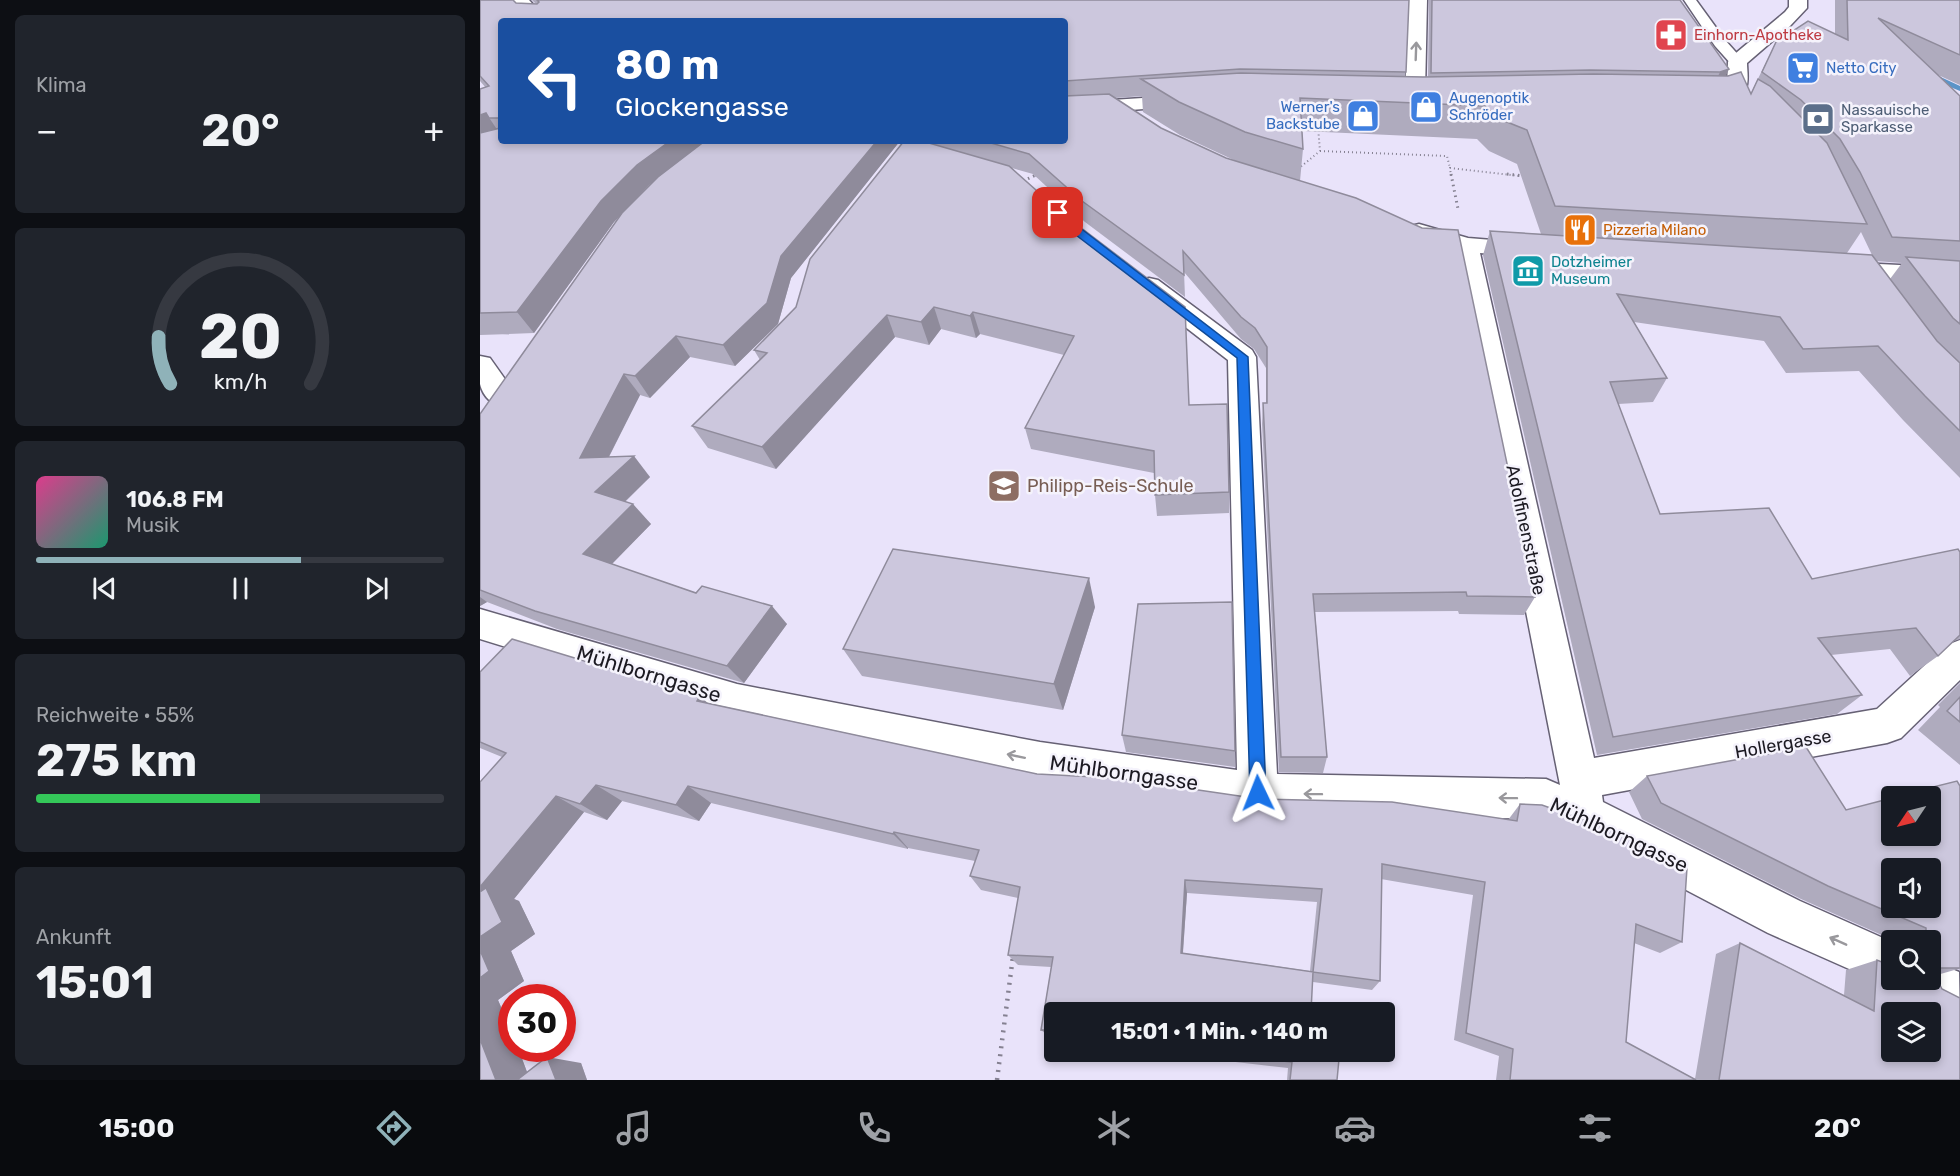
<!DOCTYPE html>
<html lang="de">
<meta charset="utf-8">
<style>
body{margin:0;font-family:Rubik,sans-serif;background:#20242c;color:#f1f3f6;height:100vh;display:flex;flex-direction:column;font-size:22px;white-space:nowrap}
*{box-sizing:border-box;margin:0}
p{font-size:20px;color:#9ea1a6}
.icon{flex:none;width:33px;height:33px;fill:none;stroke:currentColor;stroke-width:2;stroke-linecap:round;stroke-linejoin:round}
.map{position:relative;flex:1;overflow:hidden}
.drawer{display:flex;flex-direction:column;gap:15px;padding:15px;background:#0d0f14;width:480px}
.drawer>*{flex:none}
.guide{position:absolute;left:18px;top:18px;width:570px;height:126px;border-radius:6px;box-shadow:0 3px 9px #0003;background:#1a4fa0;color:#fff;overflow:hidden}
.needle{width:39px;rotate:235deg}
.fabs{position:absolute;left:1401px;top:786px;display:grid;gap:12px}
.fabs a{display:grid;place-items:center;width:60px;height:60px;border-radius:6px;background:#171b24;box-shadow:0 3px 9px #0003;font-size:30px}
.speed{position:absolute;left:18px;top:984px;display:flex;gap:12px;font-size:30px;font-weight:700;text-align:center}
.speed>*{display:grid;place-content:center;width:78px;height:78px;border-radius:50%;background:#171b24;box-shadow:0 3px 9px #0003;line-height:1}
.speed .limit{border:9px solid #d22;background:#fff;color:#111}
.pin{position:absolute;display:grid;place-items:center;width:51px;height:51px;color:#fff;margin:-26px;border-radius:12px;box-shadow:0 3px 9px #0006}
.me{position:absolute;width:66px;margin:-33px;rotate:358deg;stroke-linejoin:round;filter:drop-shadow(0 0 4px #0008)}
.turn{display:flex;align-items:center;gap:21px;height:126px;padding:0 18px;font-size:27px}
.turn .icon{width:78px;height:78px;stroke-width:2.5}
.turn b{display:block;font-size:42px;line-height:51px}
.big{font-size:45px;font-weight:700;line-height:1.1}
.drawer .tile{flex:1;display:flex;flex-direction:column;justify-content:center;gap:9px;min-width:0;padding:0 21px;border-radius:9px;background:#20242c}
.drawer .dial{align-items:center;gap:0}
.dial svg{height:156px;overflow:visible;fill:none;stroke:#363941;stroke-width:7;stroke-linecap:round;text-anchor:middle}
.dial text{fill:#f1f3f6;stroke:none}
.song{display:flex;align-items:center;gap:18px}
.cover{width:72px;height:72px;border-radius:9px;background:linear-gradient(135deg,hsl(330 70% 55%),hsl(160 70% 35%))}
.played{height:6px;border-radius:3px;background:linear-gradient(90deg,#8fb2b9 65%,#363941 65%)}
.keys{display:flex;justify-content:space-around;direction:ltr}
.heat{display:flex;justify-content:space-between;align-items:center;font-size:33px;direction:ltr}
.charge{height:9px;border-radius:4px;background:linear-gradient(90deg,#34c759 55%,#363941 0)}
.trip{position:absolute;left:564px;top:1002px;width:351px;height:60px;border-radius:6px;background:#171b24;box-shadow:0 3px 9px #0003;font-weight:700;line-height:60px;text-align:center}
.tabs{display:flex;height:96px;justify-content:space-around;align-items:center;background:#090b0e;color:#9ea1a6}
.tabs .icon{width:42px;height:42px}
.tabs .selected{color:#8fb2b9}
.tabs b{font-size:27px;color:#f1f3f6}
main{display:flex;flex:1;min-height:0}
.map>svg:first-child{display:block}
</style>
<main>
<section class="drawer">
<div class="tile"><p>Klima</p>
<div class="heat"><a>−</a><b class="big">20°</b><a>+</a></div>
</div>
<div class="tile dial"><svg viewBox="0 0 100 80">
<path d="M14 69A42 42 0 1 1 86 69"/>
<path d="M14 69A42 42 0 0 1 8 45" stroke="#8fb2b9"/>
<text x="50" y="56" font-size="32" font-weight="700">20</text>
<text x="50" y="72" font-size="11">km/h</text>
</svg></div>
<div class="tile">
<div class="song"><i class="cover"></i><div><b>106.8 FM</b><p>Musik</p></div></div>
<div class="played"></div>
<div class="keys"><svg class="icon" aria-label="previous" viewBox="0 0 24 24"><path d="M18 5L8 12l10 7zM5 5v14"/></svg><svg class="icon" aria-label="pause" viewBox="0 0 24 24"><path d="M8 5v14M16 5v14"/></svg><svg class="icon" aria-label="next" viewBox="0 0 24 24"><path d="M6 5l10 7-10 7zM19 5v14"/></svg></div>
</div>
<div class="tile"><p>Reichweite · 55%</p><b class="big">275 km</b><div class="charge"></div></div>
<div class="tile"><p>Ankunft</p><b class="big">15:01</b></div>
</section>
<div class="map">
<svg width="1480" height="1080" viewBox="0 0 1480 1080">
<rect width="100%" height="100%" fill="#e9e3fa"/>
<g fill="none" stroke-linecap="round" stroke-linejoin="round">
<polygon fill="#5b94c7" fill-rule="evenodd" points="1446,73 1452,73 1480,86 1480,91 1446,77"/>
<g stroke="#666174" stroke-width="3">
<polygon id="lane" points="1204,0 1216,0 1245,40 1262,59 1264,62 1262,65 1252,65 1235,46"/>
</g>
<g stroke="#666174" stroke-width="3">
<g id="street">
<polygon points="929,0 947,0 945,93 947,101 944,105 930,105 925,93"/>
<path d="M939,224L988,238L1050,243L1059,245L1062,250L1059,255L1050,257L1000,253L1114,758L1397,709L1467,645L1480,640V680L1421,738L1407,743L1122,795L1123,802L1320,901L1412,942V980H1450V960L1479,972L1480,1024C1461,1017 1446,1004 1428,996L1422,983L1412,988L1288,933L1090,829L1066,819L778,813L560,780L257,718L0,639V609L257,684L560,742L757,770L748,360L660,292L656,286L660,280L669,278L678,280L772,350L776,357L797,774L1066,779L1080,785L975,249L931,236L927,231L931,226Z"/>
<polygon points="1359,262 1480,268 1480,284 1350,275 1346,270 1350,265"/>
<path d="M0,356L10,358L39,399L35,406C20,411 4,401 0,384C0,376 0,364 0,356Z"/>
</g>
</g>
<g stroke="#666174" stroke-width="3">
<g id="secondary">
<polygon points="30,0 49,0 68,21 49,21"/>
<path d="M1309,0H1327V8L1310,26L1267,63C1267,70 1269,81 1266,88C1261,101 1236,107 1224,104L1221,100C1227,91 1240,94 1247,86L1248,62L1250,58L1305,12L1309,7Z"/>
<polygon points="709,95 716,97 719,101 716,105 585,115 585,103"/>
</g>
</g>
<g stroke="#858191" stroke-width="2" stroke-dasharray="1 3" stroke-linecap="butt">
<polyline points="840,151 967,156 970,168"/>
<polyline points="818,169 840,151 838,127"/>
<polyline points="555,176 558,174"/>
<polyline points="971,176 970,168 1040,176"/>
</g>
<g stroke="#858191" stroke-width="3" stroke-dasharray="1.5 4" stroke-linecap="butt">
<polyline points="971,174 978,209"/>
<polyline points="1027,174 1044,176"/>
<polyline points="543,181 558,174"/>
</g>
<polyline stroke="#858191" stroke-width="4.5" stroke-dasharray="2 6" stroke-linecap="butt" points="517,1080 533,956"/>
<use href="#lane" fill="#fff" fill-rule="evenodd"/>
<use href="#street" fill="#fff" fill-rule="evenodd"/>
<use href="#secondary" fill="#fff" fill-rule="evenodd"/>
</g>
<g fill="#afabbe" fill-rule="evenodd">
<path d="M0,0L36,3L56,4L52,0H929L925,76L948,77L949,0H1200L1246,76L1271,93L1296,42L1355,34V0H1480V85L1456,74L1480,96V478L1423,420L1379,371L1306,373L1284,341L1154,322L1187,378L1173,402L1138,404L1180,514L1332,579L1480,552V639L1474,641L1458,656L1430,676L1410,649L1351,655L1382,695L1357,714L1117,755L1003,255L1010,231L1061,234L1037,164L1009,151L997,139L822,131L823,149L820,181L1055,597L1044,615L979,614L978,611L835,612L847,757L843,773L799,772L782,424L783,403H786V368L774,349L761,339L704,272L705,297L605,222L553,174L532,168L709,405L749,492V513L677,516L675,495L674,473L551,449L545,428L584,355L500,334L496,338L461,329L449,345L415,337L296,469L228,448L212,426L280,360L274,350L316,307L445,142V141H585V21H21V141H420L311,278L298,324L255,366L210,357L170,398L160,395L129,457L170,477L145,502L171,524L132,564L307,624L264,683L77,629L7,602L0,606V414L140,216L134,222L54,333L0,335V89L6,88L0,81ZM662,96L663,112L700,135L756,161L746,158L681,128L635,98ZM1381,232L1392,255L1367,253ZM1396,261L1422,263L1410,279Z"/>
<polygon points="615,607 583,710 382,676 363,649"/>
<path d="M0,672L228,703L557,774L780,799L1028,820L1040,804L1202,942L1180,953L1154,943L1146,1042L1215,1079L1236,954L1260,943L1364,995L1366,970L1397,960L1443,980H1450V978L1455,976L1480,1080H1016L1019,1056L974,1040L993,895L901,879L900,981L892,990L833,982L574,1012V1037H570L561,1030L571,967L538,965L528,955L538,898L501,890L490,876L495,861L428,848V849L231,803L219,821L142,801L127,820L104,812L34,899L39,901L55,934L31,951L44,981L18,1000L32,1033V1048H38L47,1072L101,1063L107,1080H0L22,757L0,748ZM707,893L837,902L830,971L703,953Z"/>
<polygon points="1480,683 1480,765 1438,730 1460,707 1458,705"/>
<polygon points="642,735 755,751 755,767 646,752"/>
<polygon points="1167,776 1366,810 1480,786 1480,981 1480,970 1478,969 1450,977 1450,940 1413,940 1321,899 1162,819 1149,792"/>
<polygon points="747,1052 829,1053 857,1080 807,1080 808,1068 747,1061"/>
</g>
<g fill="#8f8b9b">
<polygon points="1249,69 1240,89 1231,92 1240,72"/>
<polygon points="6,113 20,134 0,141 0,115"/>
<polygon points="190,141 229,141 169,185 134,222 54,333 37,312 121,201 157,165"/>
<polygon points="397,141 420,141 311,278 298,324 255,366 243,345 301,256"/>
<polygon points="454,307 461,329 449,345 441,322"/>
<polygon points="493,312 500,334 496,338 490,316"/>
<polygon points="407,315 415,337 296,469 282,447"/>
<polygon points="196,336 210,357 170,398 155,376"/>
<polygon points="144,374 160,395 118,478 100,458"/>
<polygon points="154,456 170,477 134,512 115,492"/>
<polygon points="153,504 171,524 123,573 103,554"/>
<polygon points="609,578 615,607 583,710 574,684"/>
<polygon points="0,597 7,602 0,606"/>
<polygon points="292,606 307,624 264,683 247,666"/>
<polygon points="220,696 241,715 217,701"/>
<polygon points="116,785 142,801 127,820 100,804"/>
<polygon points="208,786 231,803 219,821 196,805"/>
<polygon points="76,796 104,812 34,899 39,901 55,934 31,951 44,981 18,1000 32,1033 32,1048 38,1048 50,1080 16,1080 0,1039 0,887"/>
<polygon points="414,832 428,848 428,849 413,834"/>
<polygon points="705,880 707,893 702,964 701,953"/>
<polygon points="67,1057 101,1063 107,1080 76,1080"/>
</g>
<g fill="#ccc7dd" stroke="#8f8b9b" stroke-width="1.5" fill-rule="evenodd">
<polygon points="0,0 33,0 36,3 57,4 59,2 57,0 929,0 926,72 760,69 585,81 585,21 21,21 21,118 9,118 6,113 0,115 0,89 9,86 0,76"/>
<polygon points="952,0 1200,0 1249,69 1240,72 1110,70 951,73"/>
<polygon points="1367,0 1480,0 1480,55 1398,18 1480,96 1480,241 1412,237 1380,172 1360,139 1321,100 1282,72 1296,42 1328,21 1368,40"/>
<polygon points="1261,72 1271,94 1278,79 1290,86 1347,143 1387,224 1075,206 1047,130 1017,118 1005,106 820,98 823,149 765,132 699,102 661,79 761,73 943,77 1114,74 1248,76"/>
<polygon points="629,94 681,128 746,158 876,198 942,228 978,230 1055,597 987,596 986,592 833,594 847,757 801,757 783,403 787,403 787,347 775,328 761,317 703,251 704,275 602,201 549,154 504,141 585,141 585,96"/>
<polygon points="21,126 21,141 190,141 157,165 121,201 37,312 0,313 0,133 20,128"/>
<polygon points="225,141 397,141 301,256 287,303 243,345 196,336 155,376 144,374 100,458 154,456 115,492 153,504 103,554 216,593 222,586 292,606 247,666 55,611 0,590 0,414 142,213 178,177"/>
<polygon points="424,141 442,141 529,166 583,214 705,307 709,405 747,404 749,492 675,495 674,451 545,428 594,336 493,312 490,316 454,307 441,322 407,315 282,447 212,426 287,353 274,350 316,307 330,259"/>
<polygon points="1010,231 1392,255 1457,341 1480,363 1480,431 1445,396 1398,346 1323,349 1300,317 1137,294 1187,378 1130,382 1180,514 1289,508 1332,579 1478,549 1480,552 1480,635 1458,656 1436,628 1338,638 1382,695 1133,737"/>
<polygon points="1426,257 1480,261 1480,324 1473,318"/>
<polygon points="413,549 609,578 574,684 363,649"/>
<polygon points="752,602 755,751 642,735 658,604"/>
<path d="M32,639L220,696L217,701L557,774L636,778L780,799L912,802L1037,821L1040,804L1062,805L1138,832L1207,868L1202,942L1156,924L1146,1042L1216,1080H1030L1033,1049L986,1033L1005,882L902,864L900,981L833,972L831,1012H574V1030H561L573,957L528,955L540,887L490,876L499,850L414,832L413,834L208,786L196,805L116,785L100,804L76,796L0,887V782L26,753L0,742V672ZM705,880L842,889L833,972L701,953Z"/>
<polygon points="1480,697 1480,722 1467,711"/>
<path d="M1326,747L1366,810L1412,798V836H1450V796H1417L1477,781L1480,786V968H1450V940H1446V928L1348,886L1181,803L1167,776ZM1412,868H1450V908H1412Z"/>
<polygon points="6,888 22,922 0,937 0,892"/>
<path d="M1260,943L1394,1011L1397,960L1412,966V980H1442L1445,981L1450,980V978L1455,976L1462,989L1480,998V1080H1239ZM1412,1012H1450V1052H1412Z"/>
<polygon points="0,950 9,971 0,978"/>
<polygon points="0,1039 16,1080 0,1080"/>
<polygon points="747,1052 829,1052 829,1053 859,1059 857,1080 810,1080 812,1062 747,1055"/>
<polygon points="67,1057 76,1080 37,1080"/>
</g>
<defs><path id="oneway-shaft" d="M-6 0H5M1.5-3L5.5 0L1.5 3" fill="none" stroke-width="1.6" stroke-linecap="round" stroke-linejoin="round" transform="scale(1.5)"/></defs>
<g stroke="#99989c">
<use href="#oneway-shaft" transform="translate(936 51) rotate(-88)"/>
<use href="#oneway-shaft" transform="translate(536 756) rotate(-168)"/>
<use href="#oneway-shaft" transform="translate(833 794) rotate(-179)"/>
<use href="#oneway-shaft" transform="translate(1028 798) rotate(-179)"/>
<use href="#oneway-shaft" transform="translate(1358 941) rotate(-156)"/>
</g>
<polygon fill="#1a73e8" stroke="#114b97" stroke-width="1.5" points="575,211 582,211 599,227 768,357 786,793 784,799 778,801 772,799 770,793 757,358 592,232 575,216"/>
<defs>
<g id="pharmacy-square" transform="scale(1.725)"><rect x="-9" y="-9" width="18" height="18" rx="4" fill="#e0444e" stroke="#f5f3fc"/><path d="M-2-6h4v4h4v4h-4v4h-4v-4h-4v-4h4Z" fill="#fff"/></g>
<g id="supermarket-square" transform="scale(1.725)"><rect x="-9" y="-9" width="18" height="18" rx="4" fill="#3f7fe0" stroke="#f5f3fc"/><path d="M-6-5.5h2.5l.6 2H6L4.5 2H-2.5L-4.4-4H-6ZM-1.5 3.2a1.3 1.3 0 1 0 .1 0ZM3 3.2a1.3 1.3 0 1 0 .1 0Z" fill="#fff"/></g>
<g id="shop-square" transform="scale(1.725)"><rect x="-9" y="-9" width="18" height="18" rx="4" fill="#3f7fe0" stroke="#f5f3fc"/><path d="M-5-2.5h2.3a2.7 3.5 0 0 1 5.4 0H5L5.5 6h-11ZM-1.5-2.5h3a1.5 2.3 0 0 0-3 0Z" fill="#fff"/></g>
<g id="bank-square" transform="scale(1.725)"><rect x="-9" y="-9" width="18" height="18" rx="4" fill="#5c6f8a" stroke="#f5f3fc"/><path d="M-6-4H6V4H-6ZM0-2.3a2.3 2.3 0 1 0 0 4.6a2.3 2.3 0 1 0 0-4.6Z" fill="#fff"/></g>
<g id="restaurant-square" transform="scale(1.725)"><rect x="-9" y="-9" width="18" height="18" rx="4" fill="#e8710a" stroke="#f5f3fc"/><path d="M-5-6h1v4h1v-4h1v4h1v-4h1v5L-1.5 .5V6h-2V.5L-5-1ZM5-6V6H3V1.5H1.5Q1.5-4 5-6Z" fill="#fff"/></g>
<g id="museum-square" transform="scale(1.725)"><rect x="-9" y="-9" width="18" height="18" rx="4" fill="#0f9aa8" stroke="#f5f3fc"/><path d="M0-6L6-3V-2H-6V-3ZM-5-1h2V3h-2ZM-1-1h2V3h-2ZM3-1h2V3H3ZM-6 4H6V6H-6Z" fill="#fff"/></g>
<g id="school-square" transform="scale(1.725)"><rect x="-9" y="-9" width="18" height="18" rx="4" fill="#8d6e63" stroke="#f5f3fc"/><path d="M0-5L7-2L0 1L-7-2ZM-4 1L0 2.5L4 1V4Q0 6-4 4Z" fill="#fff"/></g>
</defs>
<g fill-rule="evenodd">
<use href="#pharmacy-square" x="1191" y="35"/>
<use href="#supermarket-square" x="1323" y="68"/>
<use href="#shop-square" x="946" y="107"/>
<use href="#shop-square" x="883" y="116"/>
<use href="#bank-square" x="1338" y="119"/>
<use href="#restaurant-square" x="1100" y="230"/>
<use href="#museum-square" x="1048" y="271"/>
<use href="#school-square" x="524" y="486"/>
</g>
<g text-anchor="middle" stroke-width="5" stroke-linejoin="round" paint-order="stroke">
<g font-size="15" fill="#be3a42" stroke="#f5f3fc" text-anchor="start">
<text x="1214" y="40">Einhorn-Apotheke</text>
</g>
<g font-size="15" fill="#366cbe" stroke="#f5f3fc" text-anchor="start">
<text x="1346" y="73">Netto City</text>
<text x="969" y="103">Augenoptik<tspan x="969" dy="17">Schröder</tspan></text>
<text x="860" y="112" text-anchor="end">Werner's<tspan x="860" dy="17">Backstube</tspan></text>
</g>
<g font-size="15" fill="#4e5e75" stroke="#f5f3fc" text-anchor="start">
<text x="1361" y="115">Nassauische<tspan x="1361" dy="17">Sparkasse</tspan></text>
</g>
<g font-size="15" fill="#c56008" stroke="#f5f3fc" text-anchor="start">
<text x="1123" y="235">Pizzeria Milano</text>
</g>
<g font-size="15" fill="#0d838f" stroke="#f5f3fc" text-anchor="start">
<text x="1071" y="267">Dotzheimer<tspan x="1071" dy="17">Museum</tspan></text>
</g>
<g font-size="18" fill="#785e54" stroke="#f5f3fc" text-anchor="start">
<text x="547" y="492">Philipp-Reis-Schule</text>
</g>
<g font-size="18" fill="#1c1a22" stroke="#f5f3fc">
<text transform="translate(1046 530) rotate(78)" y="6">Adolfinenstraße</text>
<text transform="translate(1303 744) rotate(-10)" y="6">Hollergasse</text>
</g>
<g font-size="21" fill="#1c1a22" stroke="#f5f3fc">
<text transform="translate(169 674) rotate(17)" y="7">Mühlborngasse</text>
<text transform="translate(644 773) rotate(8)" y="7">Mühlborngasse</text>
<text transform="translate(1139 835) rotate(25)" y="7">Mühlborngasse</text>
</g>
</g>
</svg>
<div class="fabs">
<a><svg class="needle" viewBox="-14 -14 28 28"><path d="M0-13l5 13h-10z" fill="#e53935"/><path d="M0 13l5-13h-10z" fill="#9ea1a6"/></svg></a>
<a><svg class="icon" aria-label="sound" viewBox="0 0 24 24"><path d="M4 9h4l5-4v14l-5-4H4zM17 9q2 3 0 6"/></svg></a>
<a><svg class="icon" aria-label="search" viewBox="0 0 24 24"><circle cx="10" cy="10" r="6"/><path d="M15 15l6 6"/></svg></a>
<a><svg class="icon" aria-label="layers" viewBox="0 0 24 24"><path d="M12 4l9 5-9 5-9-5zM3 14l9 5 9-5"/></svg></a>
</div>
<div class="speed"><div class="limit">30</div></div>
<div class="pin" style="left:578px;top:213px;background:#d93025"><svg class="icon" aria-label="arrive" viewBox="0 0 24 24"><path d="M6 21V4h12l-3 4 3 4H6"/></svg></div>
<svg class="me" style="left:778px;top:793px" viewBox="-20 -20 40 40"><path d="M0-17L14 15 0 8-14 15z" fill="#1a73e8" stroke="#fff" stroke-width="4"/></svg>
<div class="trip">15:01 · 1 Min. · 140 m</div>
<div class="guide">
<div class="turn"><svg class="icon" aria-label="left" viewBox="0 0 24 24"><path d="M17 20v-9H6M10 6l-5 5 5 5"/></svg><div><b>80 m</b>Glockengasse</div></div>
</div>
</div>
</main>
<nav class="tabs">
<b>15:00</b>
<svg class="icon selected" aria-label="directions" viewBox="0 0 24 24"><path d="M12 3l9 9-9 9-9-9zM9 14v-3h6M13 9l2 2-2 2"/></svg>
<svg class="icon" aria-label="music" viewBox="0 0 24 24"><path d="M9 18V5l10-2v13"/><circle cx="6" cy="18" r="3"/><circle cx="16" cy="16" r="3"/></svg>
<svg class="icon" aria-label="phone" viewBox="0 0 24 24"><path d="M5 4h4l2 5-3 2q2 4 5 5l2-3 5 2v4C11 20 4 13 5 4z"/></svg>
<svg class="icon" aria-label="climate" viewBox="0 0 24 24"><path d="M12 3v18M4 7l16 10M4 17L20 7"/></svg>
<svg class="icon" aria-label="car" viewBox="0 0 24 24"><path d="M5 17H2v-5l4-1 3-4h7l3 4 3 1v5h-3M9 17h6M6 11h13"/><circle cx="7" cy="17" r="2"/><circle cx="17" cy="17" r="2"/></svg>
<svg class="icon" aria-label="filters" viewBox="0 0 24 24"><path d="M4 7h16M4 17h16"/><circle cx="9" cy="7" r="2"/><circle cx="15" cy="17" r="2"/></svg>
<b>20°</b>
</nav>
